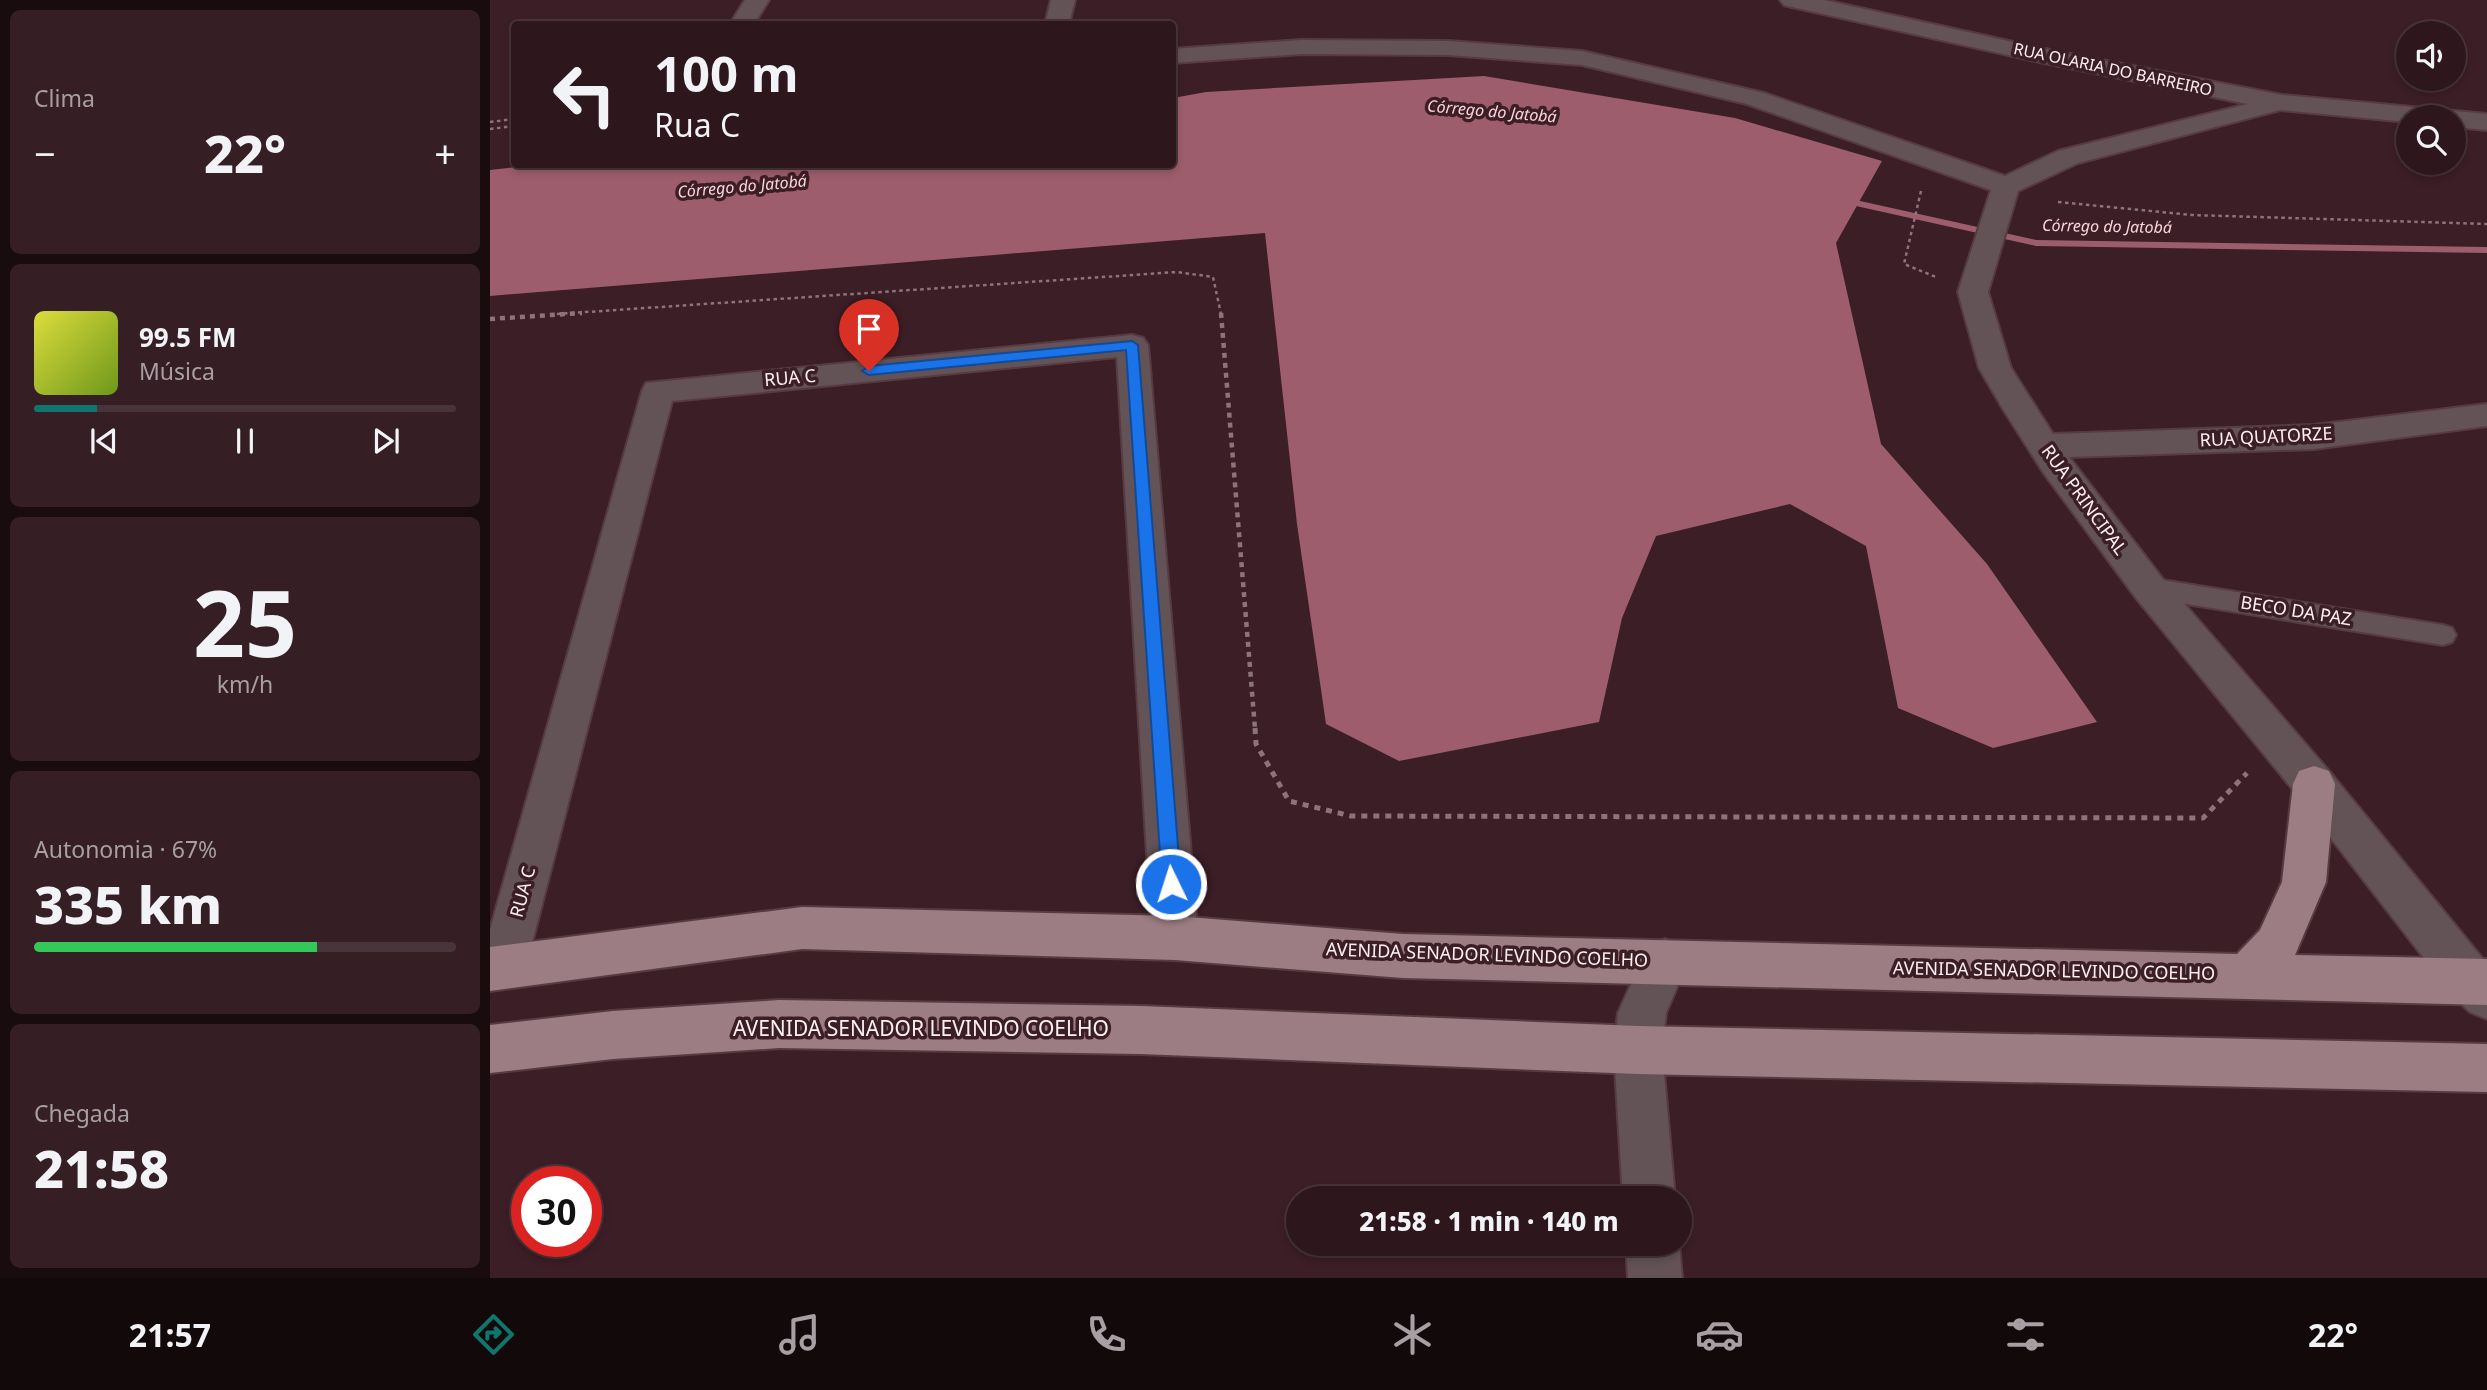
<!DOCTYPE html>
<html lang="pt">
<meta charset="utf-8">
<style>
body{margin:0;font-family:"Noto Sans",sans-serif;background:#351f25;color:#f1f3f6;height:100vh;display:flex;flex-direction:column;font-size:26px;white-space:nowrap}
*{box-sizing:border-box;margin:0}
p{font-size:23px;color:#a79fa3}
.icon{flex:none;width:38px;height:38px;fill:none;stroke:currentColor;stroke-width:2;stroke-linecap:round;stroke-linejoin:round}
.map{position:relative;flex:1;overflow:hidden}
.sheet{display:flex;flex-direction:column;gap:10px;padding:10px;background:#190c0f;width:490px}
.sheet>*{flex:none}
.top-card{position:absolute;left:21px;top:21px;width:665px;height:147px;border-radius:7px;box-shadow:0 4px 10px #0003,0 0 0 2px #48353b;background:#2d161c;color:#f1f3f6;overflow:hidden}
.fabs{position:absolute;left:1906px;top:21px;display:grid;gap:14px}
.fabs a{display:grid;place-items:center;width:70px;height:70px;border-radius:50%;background:#2d161c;box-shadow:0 4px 10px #0003,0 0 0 2px #48353b;font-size:35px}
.speed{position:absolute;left:21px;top:1166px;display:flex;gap:14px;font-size:35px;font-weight:700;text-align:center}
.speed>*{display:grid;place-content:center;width:91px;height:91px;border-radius:50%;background:#2d161c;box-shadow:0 4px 10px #0003,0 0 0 2px #48353b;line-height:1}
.speed .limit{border:10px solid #d22;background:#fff;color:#111}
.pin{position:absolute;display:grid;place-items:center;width:60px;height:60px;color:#fff;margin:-72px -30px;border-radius:50% 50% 50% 0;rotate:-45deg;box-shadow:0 0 7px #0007}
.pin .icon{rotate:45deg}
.me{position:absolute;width:77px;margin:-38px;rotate:356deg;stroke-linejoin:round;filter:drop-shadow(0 0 5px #0008)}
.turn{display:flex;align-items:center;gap:24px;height:147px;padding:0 28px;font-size:32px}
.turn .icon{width:91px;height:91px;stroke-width:2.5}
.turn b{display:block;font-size:49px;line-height:60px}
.big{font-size:52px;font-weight:800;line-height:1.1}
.sheet .widget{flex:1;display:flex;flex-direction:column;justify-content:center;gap:10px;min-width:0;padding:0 24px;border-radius:10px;background:#351f25}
.sheet .dial{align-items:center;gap:0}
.dial b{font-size:91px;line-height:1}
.song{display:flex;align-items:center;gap:21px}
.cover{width:84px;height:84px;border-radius:10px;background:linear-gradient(135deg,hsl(60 70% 55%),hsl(80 70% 35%))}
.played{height:7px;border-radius:4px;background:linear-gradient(90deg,#0f766e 15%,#48353b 15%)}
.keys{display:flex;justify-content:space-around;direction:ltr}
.heat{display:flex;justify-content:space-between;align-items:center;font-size:38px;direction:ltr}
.charge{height:10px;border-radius:5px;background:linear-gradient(90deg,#34c759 67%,#48353b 0)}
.trip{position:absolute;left:796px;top:1186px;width:406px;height:70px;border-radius:35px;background:#2d161c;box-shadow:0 4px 10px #0003,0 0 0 2px #48353b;font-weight:800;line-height:70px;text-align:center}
.tab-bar{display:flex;height:112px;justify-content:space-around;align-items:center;background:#12090b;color:#a79fa3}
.tab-bar .icon{width:49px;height:49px}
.tab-bar .on{color:#0f766e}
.tab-bar b{font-size:32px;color:#f1f3f6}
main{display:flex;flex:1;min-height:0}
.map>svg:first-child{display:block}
</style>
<main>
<section class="sheet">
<div class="widget"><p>Clima</p>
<div class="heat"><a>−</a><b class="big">22°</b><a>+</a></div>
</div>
<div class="widget">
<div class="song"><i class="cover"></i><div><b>99.5 FM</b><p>Música</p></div></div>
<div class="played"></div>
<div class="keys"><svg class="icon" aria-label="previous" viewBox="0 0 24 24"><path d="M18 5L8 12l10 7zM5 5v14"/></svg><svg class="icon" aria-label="pause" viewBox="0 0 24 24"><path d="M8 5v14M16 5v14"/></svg><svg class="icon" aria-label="next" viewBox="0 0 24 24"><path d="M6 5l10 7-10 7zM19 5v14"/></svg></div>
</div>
<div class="widget dial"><b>25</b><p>km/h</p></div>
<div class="widget"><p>Autonomia · 67%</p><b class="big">335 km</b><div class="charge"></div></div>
<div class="widget"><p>Chegada</p><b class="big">21:58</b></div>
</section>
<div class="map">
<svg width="1997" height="1278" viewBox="0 0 1997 1278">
<rect width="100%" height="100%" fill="#3c1e26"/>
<polygon fill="#9e5d6d" points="994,76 1245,118 1392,161 1346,243 1391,444 1497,564 1607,722 1503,748 1408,708 1376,546 1300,504 1166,536 1132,618 1109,722 909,761 836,724 807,524 775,233 0,296 0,170 51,164 682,164 683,98 716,92"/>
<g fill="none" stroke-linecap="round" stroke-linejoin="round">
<polygon fill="#9e5d6d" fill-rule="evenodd" points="1352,197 1546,240 1997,247 1997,253 1546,246 1348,202 1348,198"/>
<g stroke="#573b43" stroke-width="4">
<polygon id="lane" points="1659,578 1953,625 1962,628 1966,635 1962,642 1953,645 1659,598 1650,595 1646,588 1650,581"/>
</g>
<g stroke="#573b43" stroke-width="4">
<g id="street">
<polygon points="255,0 279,0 264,24 240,24"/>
<polygon points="561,0 585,0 579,24 555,24"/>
<polygon points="1290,0 1334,0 1550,48 1792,95 1997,114 1997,130 1964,127 1964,117 1918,117 1918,122 1790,110 1588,163 1528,191 1498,292 1521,368 1563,434 1824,425 1997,404 1997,426 1824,449 1579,457 1672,578 1839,771 1997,964 1997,1019 1980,1012 1965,998 1809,797 1646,598 1553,472 1513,409 1489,368 1468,292 1501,190 1257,104 1092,65 958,55 811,54 682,63 682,49 811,40 958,41 1092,51 1274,93 1515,176 1568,151 1758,104 1550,62 1302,7 1294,5"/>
<polygon points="642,335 653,338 658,345 708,938 701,953 685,960 669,953 662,938 627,357 182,401 36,966 29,982 13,988 0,983 0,930 152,391 156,383"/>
<polygon points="1175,939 1191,945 1198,961 1176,1013 1172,1050 1185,1199 1133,1199 1124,1050 1128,1013 1159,945"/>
<polygon points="1136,1244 1189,1244 1192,1278 1138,1278"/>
</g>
</g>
<g stroke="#573b43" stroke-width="4">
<g id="primary">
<polygon points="1824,766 1839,771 1845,784 1836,882 1805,955 1997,959 1997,1005 913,978 685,960 312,949 0,991 0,947 312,907 685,916 913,934 1747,954 1770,930 1792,882 1803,784 1809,771"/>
<polygon points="289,1000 651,1006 1148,1026 1997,1044 1997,1092 1148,1074 651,1054 289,1048 123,1059 0,1073 0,1025 123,1011"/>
</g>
</g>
<g stroke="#8c747a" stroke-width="2.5" stroke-dasharray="3.5 3.5" stroke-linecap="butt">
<polyline points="0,122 24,119"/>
<polyline points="0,129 24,126"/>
<polyline points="1431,191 1414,264 1446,277"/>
<polyline points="1568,202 1702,215 1997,224"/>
<polyline points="67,314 687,272 723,277 731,314"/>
</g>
<g stroke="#8c747a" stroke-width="4.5" stroke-dasharray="5 5" stroke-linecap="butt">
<polyline points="731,313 765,729"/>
<polyline points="0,319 92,313"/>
</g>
<polyline stroke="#8c747a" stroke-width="5" stroke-dasharray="6 6" stroke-linecap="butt" points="765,728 766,744 799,801 861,816 1713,818 1757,773"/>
<use href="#lane" fill="#635357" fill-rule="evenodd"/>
<use href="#street" fill="#635357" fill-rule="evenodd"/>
<use href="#primary" fill="#9d7d84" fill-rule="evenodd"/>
</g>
<polygon fill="#1a73e8" stroke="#114b97" stroke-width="2" points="642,341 648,345 691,884 688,890 681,893 675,890 672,884 636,350 379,375 372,371 379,366"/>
<g text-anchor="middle" stroke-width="7" stroke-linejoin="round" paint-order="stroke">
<g font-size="16" fill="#fef0f3" stroke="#3c1e26">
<text transform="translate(1623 69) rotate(12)" y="6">RUA OLARIA DO BARREIRO</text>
</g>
<g font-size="16" font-style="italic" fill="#fcd4dc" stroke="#3c1e26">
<text transform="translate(1002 111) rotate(5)" y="6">Córrego do Jatobá</text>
<text transform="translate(252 186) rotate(-5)" y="6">Córrego do Jatobá</text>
<text transform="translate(1617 226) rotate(1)" y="6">Córrego do Jatobá</text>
</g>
<g font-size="18" fill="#fef0f3" stroke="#3c1e26">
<text transform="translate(300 378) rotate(-5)" y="6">RUA C</text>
<text transform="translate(1776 437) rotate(-3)" y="6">RUA QUATORZE</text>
<text transform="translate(1594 500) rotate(54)" y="6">RUA PRINCIPAL</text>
<text transform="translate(1806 611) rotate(9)" y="6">BECO DA PAZ</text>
<text transform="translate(33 892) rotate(-75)" y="6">RUA C</text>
<text transform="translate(997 955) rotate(2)" y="6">AVENIDA SENADOR LEVINDO COELHO</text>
<text transform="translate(1564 971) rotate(1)" y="6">AVENIDA SENADOR LEVINDO COELHO</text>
</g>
<g font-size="21" fill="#fef0f3" stroke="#3c1e26">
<text x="431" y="1036">AVENIDA SENADOR LEVINDO COELHO</text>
</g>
</g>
</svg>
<div class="fabs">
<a><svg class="icon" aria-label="sound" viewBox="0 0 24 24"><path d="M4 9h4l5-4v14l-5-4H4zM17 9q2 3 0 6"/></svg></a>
<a><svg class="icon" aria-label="search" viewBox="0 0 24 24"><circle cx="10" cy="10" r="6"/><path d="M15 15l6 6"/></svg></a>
</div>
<div class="speed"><div class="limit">30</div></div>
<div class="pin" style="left:379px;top:371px;background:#d93025"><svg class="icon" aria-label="arrive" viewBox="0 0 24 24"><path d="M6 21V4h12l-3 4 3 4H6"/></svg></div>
<svg class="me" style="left:681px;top:884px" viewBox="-20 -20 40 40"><circle r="17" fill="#1a73e8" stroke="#fff" stroke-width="3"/><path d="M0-11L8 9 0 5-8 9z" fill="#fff"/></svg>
<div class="trip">21:58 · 1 min · 140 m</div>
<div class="top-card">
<div class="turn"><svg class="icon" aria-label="left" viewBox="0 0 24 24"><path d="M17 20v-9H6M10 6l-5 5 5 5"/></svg><div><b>100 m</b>Rua C</div></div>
</div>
</div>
</main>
<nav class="tab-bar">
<b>21:57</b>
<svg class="icon on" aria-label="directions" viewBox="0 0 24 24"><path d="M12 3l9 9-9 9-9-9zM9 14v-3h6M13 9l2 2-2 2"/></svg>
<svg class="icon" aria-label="music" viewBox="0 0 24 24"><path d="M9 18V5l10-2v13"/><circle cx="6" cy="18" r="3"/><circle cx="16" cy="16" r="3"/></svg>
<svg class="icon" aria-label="phone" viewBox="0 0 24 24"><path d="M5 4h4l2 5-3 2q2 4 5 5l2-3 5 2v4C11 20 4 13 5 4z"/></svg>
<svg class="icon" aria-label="climate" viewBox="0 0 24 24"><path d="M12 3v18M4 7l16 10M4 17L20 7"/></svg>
<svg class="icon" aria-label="car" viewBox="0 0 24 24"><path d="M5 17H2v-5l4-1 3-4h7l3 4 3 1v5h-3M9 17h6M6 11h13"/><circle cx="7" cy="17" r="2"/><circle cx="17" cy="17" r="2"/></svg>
<svg class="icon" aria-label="filters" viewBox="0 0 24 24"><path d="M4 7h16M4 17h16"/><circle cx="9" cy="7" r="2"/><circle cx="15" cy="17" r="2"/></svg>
<b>22°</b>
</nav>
